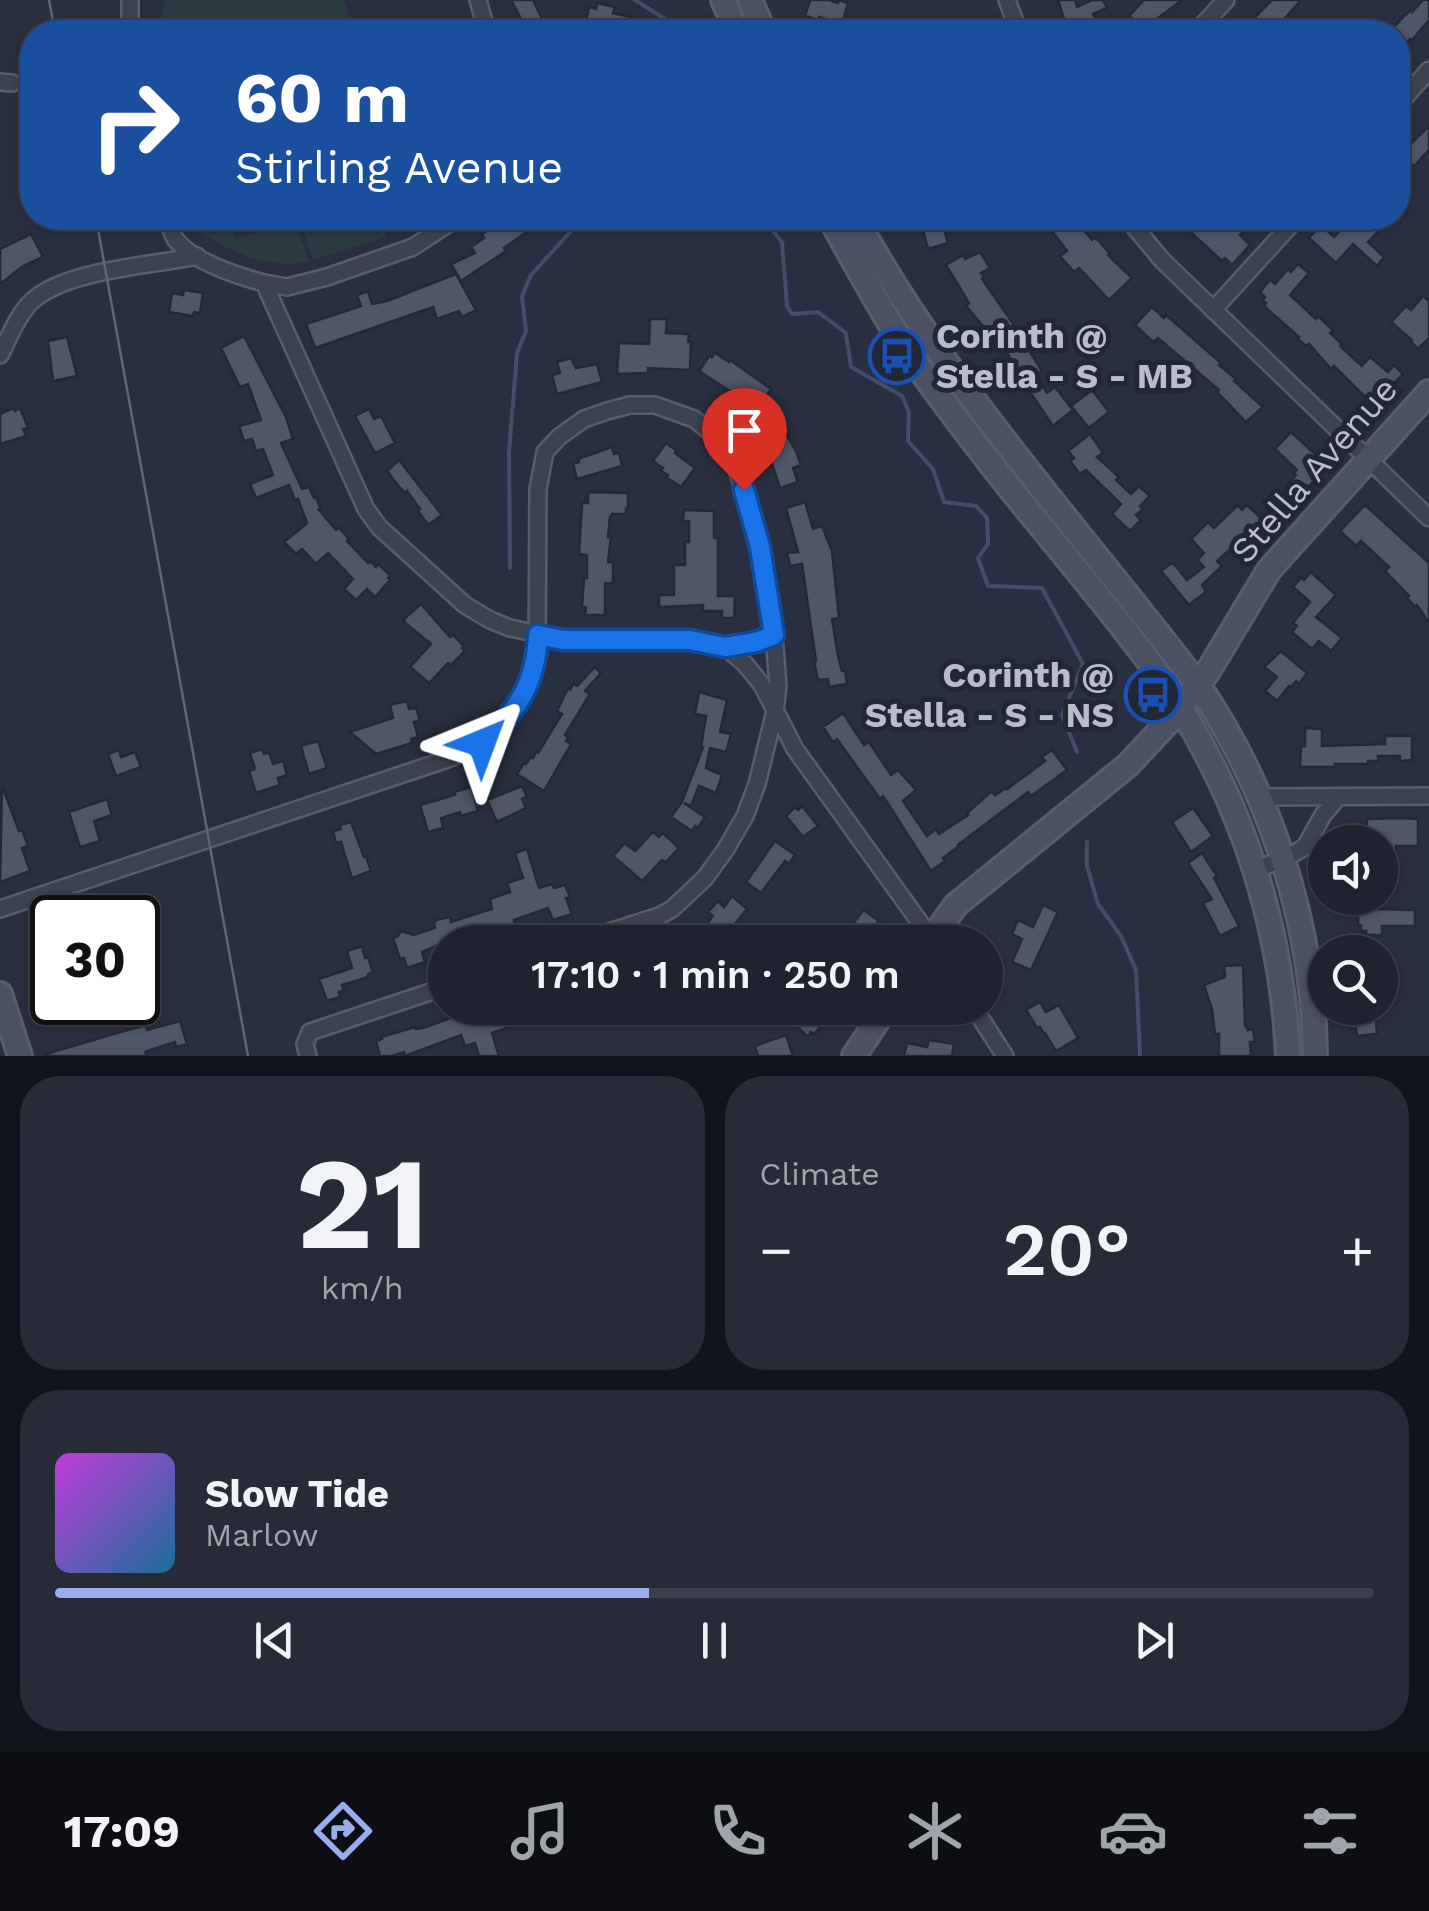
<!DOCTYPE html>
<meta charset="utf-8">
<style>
body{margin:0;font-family:"Work Sans",sans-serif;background:#272b38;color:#f1f3f6;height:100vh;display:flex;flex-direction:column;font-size:38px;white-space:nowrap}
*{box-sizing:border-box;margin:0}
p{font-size:32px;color:#a1a4ab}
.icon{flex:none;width:55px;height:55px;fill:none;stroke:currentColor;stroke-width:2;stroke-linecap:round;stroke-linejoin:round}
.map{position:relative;height:1056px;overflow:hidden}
.panel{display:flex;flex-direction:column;gap:20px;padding:20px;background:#11131a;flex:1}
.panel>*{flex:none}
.guide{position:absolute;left:20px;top:20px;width:1390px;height:210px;border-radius:40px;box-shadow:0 2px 8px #0004,0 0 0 2px #3c404c;background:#1a4fa0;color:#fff;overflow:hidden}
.buttons{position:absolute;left:1308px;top:825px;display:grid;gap:20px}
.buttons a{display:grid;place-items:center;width:90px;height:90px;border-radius:50%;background:#1f2330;box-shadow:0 2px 8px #0004,0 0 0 2px #3c404c;font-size:50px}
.speed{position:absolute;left:30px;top:895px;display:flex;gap:20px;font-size:50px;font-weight:700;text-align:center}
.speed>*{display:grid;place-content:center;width:130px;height:130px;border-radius:50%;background:#1f2330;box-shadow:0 2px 8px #0004,0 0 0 2px #3c404c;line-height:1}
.speed .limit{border:5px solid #111;border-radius:15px;background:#fff;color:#111}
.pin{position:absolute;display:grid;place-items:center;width:85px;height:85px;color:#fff;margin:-102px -42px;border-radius:50% 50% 50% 0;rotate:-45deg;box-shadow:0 0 10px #0007}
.pin .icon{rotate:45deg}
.me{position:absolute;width:110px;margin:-55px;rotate:44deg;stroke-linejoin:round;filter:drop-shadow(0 0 8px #0008)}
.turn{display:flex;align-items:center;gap:35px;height:210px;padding:0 50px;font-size:45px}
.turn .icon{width:130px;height:130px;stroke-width:2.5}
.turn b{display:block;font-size:70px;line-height:85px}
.big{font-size:75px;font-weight:600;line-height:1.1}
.panel .widget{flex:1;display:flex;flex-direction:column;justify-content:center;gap:15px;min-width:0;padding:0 35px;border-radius:40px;background:#272b38}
.panel .dial{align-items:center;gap:0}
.dial b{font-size:130px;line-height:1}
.song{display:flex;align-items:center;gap:30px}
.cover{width:120px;height:120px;border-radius:15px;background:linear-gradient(135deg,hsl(290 70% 55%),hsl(200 70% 35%))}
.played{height:10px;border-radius:5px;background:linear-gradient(90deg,#99aeef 45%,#3c404c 45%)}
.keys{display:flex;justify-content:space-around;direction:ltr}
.heat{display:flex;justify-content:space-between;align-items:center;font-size:55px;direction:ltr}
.panel .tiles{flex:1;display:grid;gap:20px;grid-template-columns:1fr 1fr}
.widget:last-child{grid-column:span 2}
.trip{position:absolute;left:428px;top:925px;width:575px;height:100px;border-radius:50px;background:#1f2330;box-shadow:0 2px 8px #0004,0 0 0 2px #3c404c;font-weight:600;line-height:100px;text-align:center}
.dock{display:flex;height:160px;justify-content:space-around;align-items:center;background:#0c0e13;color:#a1a4ab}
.dock .icon{width:70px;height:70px}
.dock .active{color:#99aeef}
.dock b{font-size:45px;color:#f1f3f6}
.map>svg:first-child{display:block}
</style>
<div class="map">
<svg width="1429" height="1056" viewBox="0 0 1429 1056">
<rect width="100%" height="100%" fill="#292f40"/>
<g fill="#2b3b41">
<polygon points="165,0 344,0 355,32 159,32"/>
<path d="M194,218H229L236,238L260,231L258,223L275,218H294L309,262C264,270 230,251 193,228Z"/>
<polygon points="299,218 380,218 386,237 313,260"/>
</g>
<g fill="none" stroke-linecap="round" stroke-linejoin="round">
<g stroke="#424d69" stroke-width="4">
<polyline points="635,0 686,32"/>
<polyline points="762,218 782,242 787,306 792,314 818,312 846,333 851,367 902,396 909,412 908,441 933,469 944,502 976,506 987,518 988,544 978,558 988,586 1042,588 1083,664 1062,715 1077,752"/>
<polyline points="510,568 509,453 517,353 526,331 522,296 531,275 583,218"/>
<polyline points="1087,842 1087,866 1098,904 1121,936 1136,970 1140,1056"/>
</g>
</g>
<g fill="#4f5668" stroke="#232937" stroke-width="2.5">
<polygon points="511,0 533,0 543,21 527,30"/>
<polygon points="810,0 829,0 838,3 839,0 848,3 842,24 819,17 818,20 805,16"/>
<polygon points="1058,0 1075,0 1077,7 1092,0 1103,0 1107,8 1093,14 1099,26 1084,32 1068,32"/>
<polygon points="1144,0 1182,0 1157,19 1162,24 1153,32 1144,32 1131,21 1133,19 1129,16"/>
<polygon points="1272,0 1301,0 1273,32 1247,32 1258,20 1255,17"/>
<polygon points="1423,0 1429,0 1429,20 1412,40 1410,39 1407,42 1406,41 1398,51 1398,32 1390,32 1402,18 1411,10 1412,12"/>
<polygon points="597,3 615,7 613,13 639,19 636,32 586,22 589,7 596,9"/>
<polygon points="1429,126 1429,150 1414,166 1412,164 1398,181 1398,156"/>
<polygon points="485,218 519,218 528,231 504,248 506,251 461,281 451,264 475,253 471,247 484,238 482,234 492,227"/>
<polygon points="920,218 941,218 948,243 928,249"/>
<polygon points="1042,218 1074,218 1092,240 1094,238 1099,241 1110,254 1108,255 1132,278 1109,300 1079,268 1074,272 1060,256 1067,251"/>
<polygon points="1196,218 1220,218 1232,227 1237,222 1245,230 1240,235 1250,245 1232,265 1225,258 1222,261 1186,228"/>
<polygon points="1352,218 1367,218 1380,230 1368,242 1384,257 1377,266 1353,244 1336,263 1309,238 1321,225 1334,237"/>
<polygon points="31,234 43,257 23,266 0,284 0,249"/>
<polygon points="980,252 990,268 981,273 984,277 982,279 1032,351 1030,352 1042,371 1036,375 1047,393 1055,387 1073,410 1053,426 1015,370 1017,369 1006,351 1010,348 994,325 987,331 966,306 969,303 946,265 963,255 965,259"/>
<polygon points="1298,264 1309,273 1290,295 1316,319 1318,316 1333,330 1330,333 1342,344 1340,346 1362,366 1370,357 1388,372 1394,365 1403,374 1394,383 1402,391 1382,412 1376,406 1375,407 1334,366 1331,369 1309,344 1306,346 1298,339 1299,337 1264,306 1266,303 1262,300 1265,297 1260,292 1270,280 1275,284 1288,269 1291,272"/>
<polygon points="456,274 476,310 462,317 459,311 437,319 433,307 315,348 306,324 361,306 357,295 368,291 372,304 387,301"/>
<polygon points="184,290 203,293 200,313 194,312 193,316 169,312 172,293 183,295"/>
<polygon points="1423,296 1429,301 1429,338 1418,349 1411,342 1412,340 1391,322 1406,306 1411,310"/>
<polygon points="1152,307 1164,318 1166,315 1221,363 1219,365 1236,379 1234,381 1263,407 1246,422 1217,392 1219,390 1158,338 1153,342 1135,325"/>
<polygon points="650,319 667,319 666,333 689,334 688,342 691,342 690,370 648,368 648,373 617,374 619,343 649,344"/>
<polygon points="244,336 286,417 293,439 281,443 302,489 309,487 314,498 316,497 321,510 319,510 336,530 338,527 349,539 347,541 368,563 370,561 376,567 378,564 390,575 388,578 390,580 375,597 367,589 356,600 344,589 353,579 328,553 316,564 302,549 296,554 284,542 307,523 298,499 295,500 289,485 256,498 250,484 273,475 263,449 256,451 252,439 244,441 239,426 261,420 248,384 240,387 221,348"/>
<polygon points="67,337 77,376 53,381 48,341"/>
<polygon points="715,353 729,362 730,360 771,389 767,395 771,398 764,408 750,397 748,401 743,398 733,411 721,402 730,391 699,371 710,355 712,357"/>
<polygon points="571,358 576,368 597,364 602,382 557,394 552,375 560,373 557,362"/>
<polygon points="1092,390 1109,412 1089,428 1071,406"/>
<polygon points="13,408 15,411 20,408 28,428 23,429 26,436 0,444 0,414"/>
<polygon points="369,409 374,419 381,416 395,443 375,453 355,416"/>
<polygon points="777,419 796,451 801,465 793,468 798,482 780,488 770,458 755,432"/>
<polygon points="1291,432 1328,466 1308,487 1306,485 1297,496 1286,486 1296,475 1294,473 1297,470 1275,449"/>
<polygon points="1090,434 1103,453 1097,457 1119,477 1116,480 1131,494 1139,486 1150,496 1140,506 1143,509 1136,515 1141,520 1130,531 1112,514 1121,504 1086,470 1080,474 1070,461 1074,458 1068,451"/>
<polygon points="666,443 677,451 675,453 695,468 681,487 666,477 668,475 661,471 663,468 653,461"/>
<polygon points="612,447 614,454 619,453 622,466 577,479 573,464 579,462 578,459"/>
<polygon points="399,460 442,515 428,525 418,511 420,509 407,491 405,493 400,488 387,471"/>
<polygon points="588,492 628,493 628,508 626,508 626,514 612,514 610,517 608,537 611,537 608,562 613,562 613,583 605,583 605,615 585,615 586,607 582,607 584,578 587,578 587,555 579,554 582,503 588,503"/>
<polygon points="805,502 813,529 822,526 832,551 839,618 832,619 838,656 842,671 845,671 847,684 829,687 828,679 818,680 814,661 816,661 802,564 790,566 787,553 798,552 786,508"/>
<polygon points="1238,505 1242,510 1247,505 1263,520 1217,561 1222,566 1202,585 1206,592 1189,605 1161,571 1170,564 1174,564 1187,580 1204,567 1197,560 1204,553 1191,539 1208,522 1214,528"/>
<polygon points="1365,505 1429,563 1429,623 1417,605 1415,607 1407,598 1409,596 1385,571 1389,567 1361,541 1356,546 1340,531"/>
<polygon points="684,510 714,511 714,538 718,538 718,596 735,596 734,618 722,618 722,611 703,611 703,605 659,607 659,595 674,595 674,565 685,565 685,542 689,542 689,521 683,521"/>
<polygon points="1311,572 1336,595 1316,617 1342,638 1331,651 1319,641 1312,649 1292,632 1297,626 1293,623 1310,602 1293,587 1302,577 1304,580"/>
<polygon points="421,604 450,637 453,635 464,646 462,648 465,651 451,665 448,663 429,683 410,667 431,644 404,622 405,618"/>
<polygon points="1281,651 1307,673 1299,684 1296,681 1291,687 1289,686 1277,701 1265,691 1277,677 1264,667"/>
<polygon points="595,667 601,673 585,691 590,694 565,735 568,737 566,741 571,744 544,791 517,774 524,763 526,764 531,757 533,758 536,752 538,753 562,714 557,711 568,688 570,690 573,684 577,686"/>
<polygon points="699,692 727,700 720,732 731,734 726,752 710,748 706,768 722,775 716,793 699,786 691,806 684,803 705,817 698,828 695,826 692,831 671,817 682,802 703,747 701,747 706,716 695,714"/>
<polygon points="407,701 409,709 416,708 420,720 414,722 418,737 411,739 412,743 376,754 350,732 393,718 390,705"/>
<polygon points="843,713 864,745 869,742 891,775 898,770 916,790 903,801 927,836 936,829 939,834 968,815 967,813 992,791 995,795 1006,788 1007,789 1045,761 1042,757 1052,750 1067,770 1031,796 1028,792 987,823 958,845 959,846 943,858 945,861 931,871 883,796 880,799 837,739 833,742 823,727"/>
<polygon points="1305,728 1322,729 1322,746 1385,744 1385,736 1412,736 1412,760 1400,761 1400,756 1378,756 1378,761 1368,761 1368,764 1335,764 1335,767 1300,767 1301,746 1305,746"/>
<polygon points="318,741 327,768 309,774 301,746"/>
<polygon points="262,749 264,754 269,752 273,764 283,761 287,775 278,778 280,785 256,793 249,771 255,769 250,753"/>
<polygon points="119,750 121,757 135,752 141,767 116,776 108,754"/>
<polygon points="2,786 19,831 22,830 28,846 22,848 30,871 0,882"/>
<polygon points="522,786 527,797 522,799 526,808 497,822 487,800"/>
<polygon points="471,787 478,811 461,816 460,812 441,818 443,828 428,832 420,805 455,795 454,792"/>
<polygon points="107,799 112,815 94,821 100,841 80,847 69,812"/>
<polygon points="802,806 818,826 803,837 786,816 795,807 798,810"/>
<polygon points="1193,808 1213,836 1191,852 1172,822"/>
<polygon points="1400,818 1418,819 1418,846 1396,846 1397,873 1380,874 1380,842 1369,842 1369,838 1366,838 1367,819"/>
<polygon points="351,822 364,857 366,856 371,871 352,878 341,842 336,843 333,831 341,829 340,825"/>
<polygon points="653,832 659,837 663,833 679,848 666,862 662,860 642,881 613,856 625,843 635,851"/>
<polygon points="775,841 795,855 789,864 785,861 761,893 746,882"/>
<polygon points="527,849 539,888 552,884 554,888 565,885 570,897 566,898 572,914 553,920 548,908 514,920 516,926 483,935 483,937 468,942 445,942 422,952 425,962 407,968 404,958 400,959 393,938 398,936 401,931 414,935 435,928 434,923 436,920 450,917 451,922 492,909 490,899 510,892 507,883 523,878 515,853"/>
<polygon points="1202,853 1217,876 1214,878 1239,926 1220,936 1203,903 1212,899 1188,863"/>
<polygon points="732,896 747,909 720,942 710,942 699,934 713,916 708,912 718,901 724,907"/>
<polygon points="1359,901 1375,902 1375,909 1415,910 1415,926 1382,926 1382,935 1366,935 1366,931 1361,931 1361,925 1358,925"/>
<polygon points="1043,905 1058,912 1031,970 1012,962 1022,939 1012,934 1018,920 1033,927"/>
<polygon points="864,910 879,921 877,923 886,930 875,942 867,942 849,928"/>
<polygon points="362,946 365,958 368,957 373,972 368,974 368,977 342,985 344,990 339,992 340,997 327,1001 319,979 352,968 347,951"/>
<polygon points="1243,965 1245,1025 1248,1030 1253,1029 1255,1042 1250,1042 1251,1056 1219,1056 1219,1034 1215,1034 1212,1009 1204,985 1225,977 1224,966"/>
<polygon points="1040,1002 1046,1012 1059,1005 1078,1038 1056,1051 1045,1033 1044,1034 1040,1027 1037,1028 1026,1010"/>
<polygon points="471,1008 472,1011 475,1012 488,1008 545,1008 545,1009 511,1021 512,1026 492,1033 499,1056 479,1056 475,1043 465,1046 461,1035 405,1056 404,1052 392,1056 380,1056 376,1041 382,1039 381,1037 415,1027 416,1029 426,1027 462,1014 462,1010"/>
<polygon points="799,1008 811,1008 824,1023 814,1034 811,1032 808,1037 791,1021 791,1017"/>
<polygon points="1354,1008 1375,1008 1377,1034 1357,1036 1356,1028 1352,1029 1351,1013 1355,1013"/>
<polygon points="180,1021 187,1044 176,1047 175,1042 153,1049 145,1052 147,1056 46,1056 46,1054 117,1033 146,1025 147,1030"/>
<polygon points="786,1035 793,1056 758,1056 755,1046"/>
<polygon points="929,1040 954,1044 952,1056 904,1056 907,1043 927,1047"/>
</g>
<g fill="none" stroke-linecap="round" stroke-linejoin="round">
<g stroke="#575d6a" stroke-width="20">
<g id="street">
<polyline points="130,0 130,32"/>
<polyline points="478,0 487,32"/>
<polyline points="1007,0 1019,32"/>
<polyline points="1196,32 1226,0"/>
<polyline points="0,82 12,83"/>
<polyline points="1398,105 1429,70"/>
<path d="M167,218C169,224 172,234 176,240C194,262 238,276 264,283L366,509L379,527L465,605L490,620L510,628L563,639L654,638L690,640L725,647L756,642L774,635"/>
<polyline points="1127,218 1162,260 1429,518"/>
<polyline points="264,283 287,287 327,277 413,247 448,224 454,218"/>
<polyline points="1213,310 1297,218"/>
<path d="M0,355C9,338 18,314 32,301C68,269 151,266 197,256"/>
<polyline points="725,647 745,664 762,685 795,749 934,942"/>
<polyline points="1259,797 1429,796"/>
<polyline points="1256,869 1282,860 1305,847 1323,815 1338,797"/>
<path d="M0,909L451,758C502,733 523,711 537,655L538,489L545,452L559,437L584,419L607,411L630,405H655L694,419L719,439L735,463L754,523L774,635L778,686L775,711L757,784L745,816L726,849L705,878L672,909L659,916L578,942"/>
<polyline points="974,1008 1005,1056"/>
<polyline points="308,1056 305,1044 310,1032 445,987"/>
</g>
</g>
<g stroke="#575d6a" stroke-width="28">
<g id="secondary">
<polyline points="723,0 737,32"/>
<polyline points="750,0 764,32"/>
<path d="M830,218C853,259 876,302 902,343C928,383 958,421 987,459C1038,525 1094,588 1144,655C1232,772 1281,910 1288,1056"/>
<path d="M855,218C948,388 1081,531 1198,685C1271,792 1314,926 1315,1056"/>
<polyline points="929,942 956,905 1128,765 1170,720 1207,673 1269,570 1429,392"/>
<polyline points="0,994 20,1056"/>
<polyline points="854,1056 886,1008"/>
</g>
</g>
<use href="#street" stroke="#3d4250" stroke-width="15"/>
<use href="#secondary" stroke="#4b5062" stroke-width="22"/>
<g stroke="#5f6576" stroke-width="2.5">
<polyline points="49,0 55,32"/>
<polyline points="96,218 248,1056"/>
</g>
</g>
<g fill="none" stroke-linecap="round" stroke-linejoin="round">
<g stroke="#114b97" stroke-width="25">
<path id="route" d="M482,743C517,711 536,684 538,635L563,640H690L725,647L756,642L774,635L760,547L744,490"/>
</g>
<use href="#route" stroke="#1a73e8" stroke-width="18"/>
</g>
<defs>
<g id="bus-ring" transform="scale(2.875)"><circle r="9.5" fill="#212735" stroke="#1a4fb4" stroke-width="1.5"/><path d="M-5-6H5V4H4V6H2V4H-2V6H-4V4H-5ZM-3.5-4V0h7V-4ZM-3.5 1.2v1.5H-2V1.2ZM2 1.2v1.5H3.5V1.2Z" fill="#1a4fb4"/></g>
</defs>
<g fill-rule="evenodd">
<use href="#bus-ring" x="897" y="356"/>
<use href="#bus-ring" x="1153" y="695"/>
</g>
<g text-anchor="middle" stroke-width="10" stroke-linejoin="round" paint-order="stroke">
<g font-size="35" font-weight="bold" fill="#b9bdca" stroke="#212735" text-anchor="start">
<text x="936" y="348">Corinth @<tspan x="936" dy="40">Stella - S - MB</tspan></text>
<text x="1114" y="687" text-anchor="end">Corinth @<tspan x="1114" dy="40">Stella - S - NS</tspan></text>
</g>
<g font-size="35" fill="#b9bdca" stroke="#212735">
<text transform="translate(1314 470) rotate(-49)" y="12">Stella Avenue</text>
</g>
</g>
</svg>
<div class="buttons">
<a><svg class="icon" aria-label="sound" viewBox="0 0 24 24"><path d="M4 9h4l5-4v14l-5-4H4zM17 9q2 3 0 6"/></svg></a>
<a><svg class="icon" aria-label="search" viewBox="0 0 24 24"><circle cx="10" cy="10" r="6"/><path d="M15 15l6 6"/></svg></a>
</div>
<div class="speed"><div class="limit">30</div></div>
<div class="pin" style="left:744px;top:490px;background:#d93025"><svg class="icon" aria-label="arrive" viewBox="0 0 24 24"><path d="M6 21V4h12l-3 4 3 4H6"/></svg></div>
<svg class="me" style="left:482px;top:743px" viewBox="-20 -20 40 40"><path d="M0-17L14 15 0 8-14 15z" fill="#1a73e8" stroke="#fff" stroke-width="4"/></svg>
<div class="trip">17:10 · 1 min · 250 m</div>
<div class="guide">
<div class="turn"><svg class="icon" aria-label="right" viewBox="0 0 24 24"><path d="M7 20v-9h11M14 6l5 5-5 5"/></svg><div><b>60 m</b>Stirling Avenue</div></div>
</div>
</div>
<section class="panel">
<div class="tiles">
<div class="widget dial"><b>21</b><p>km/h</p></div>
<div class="widget"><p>Climate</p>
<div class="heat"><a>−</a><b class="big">20°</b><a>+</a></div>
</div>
<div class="widget">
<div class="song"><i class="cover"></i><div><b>Slow Tide</b><p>Marlow</p></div></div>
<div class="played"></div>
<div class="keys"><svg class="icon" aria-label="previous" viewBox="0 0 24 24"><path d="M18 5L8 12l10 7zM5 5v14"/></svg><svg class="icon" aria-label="pause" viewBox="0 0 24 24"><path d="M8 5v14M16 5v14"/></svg><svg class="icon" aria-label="next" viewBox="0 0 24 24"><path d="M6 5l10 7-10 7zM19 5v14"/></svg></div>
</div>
</div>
</section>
<nav class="dock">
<b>17:09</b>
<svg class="icon active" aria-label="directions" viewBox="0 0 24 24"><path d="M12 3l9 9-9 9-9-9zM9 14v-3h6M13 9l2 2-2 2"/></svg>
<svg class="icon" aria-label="music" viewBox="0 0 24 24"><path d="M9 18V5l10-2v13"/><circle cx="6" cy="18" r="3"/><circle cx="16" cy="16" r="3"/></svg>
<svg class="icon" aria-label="phone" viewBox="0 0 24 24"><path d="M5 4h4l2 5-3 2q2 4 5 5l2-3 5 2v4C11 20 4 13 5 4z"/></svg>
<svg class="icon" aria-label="climate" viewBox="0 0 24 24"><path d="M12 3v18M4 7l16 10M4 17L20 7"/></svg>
<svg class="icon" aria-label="car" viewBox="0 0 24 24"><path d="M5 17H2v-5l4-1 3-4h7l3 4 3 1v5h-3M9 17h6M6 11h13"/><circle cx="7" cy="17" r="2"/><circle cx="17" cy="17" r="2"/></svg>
<svg class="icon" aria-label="filters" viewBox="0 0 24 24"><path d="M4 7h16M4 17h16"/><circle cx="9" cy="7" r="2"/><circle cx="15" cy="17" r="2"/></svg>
</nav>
